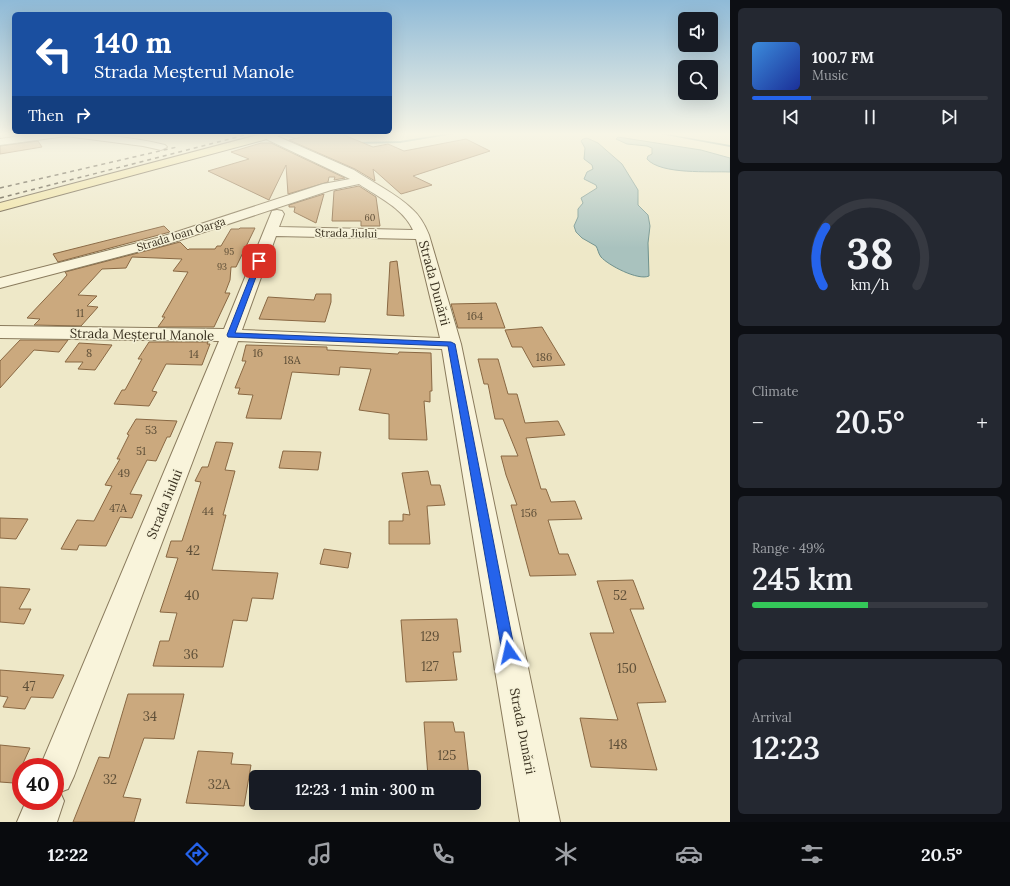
<!DOCTYPE html>
<meta charset="utf-8">
<style>
body{margin:0;font-family:Lora,serif;background:#242831;color:#f1f3f6;height:100vh;display:flex;flex-direction:column;font-size:15px;white-space:nowrap}
*{box-sizing:border-box;margin:0}
p{font-size:13px;color:#9ea1a6}
.icon{flex:none;width:22px;height:22px;fill:none;stroke:currentColor;stroke-width:2;stroke-linecap:round;stroke-linejoin:round}
.map{position:relative;flex:1;overflow:hidden}
.sheet{display:flex;flex-direction:column;gap:8px;padding:8px;background:#0d0f14;width:280px}
.sheet>*{flex:none}
.banner{position:absolute;left:12px;top:12px;width:380px;height:122px;border-radius:6px;box-shadow:0 4px 16px #0002;background:#1a4fa0;color:#fff;overflow:hidden}
.buttons{position:absolute;left:678px;top:12px;display:grid;gap:8px}
.buttons a{display:grid;place-items:center;width:40px;height:40px;border-radius:6px;background:#171b24;box-shadow:0 4px 16px #0002;font-size:20px}
.speed{position:absolute;left:12px;top:758px;display:flex;gap:8px;font-size:20px;font-weight:700;text-align:center}
.speed>*{display:grid;place-content:center;width:52px;height:52px;border-radius:50%;background:#171b24;box-shadow:0 4px 16px #0002;line-height:1}
.speed .limit{border:6px solid #d22;background:#fff;color:#111}
.pin{position:absolute;display:grid;place-items:center;width:34px;height:34px;color:#fff;margin:-17px;border-radius:8px;box-shadow:0 2px 6px #0006}
.me{position:absolute;width:44px;margin:-22px;rotate:349deg;stroke-linejoin:round;filter:drop-shadow(0 0 3px #0008)}
.turn{display:flex;align-items:center;gap:14px;height:84px;padding:0 16px;font-size:18px}
.turn .icon{width:52px;height:52px;stroke-width:2.5}
.turn b{display:block;font-size:28px;line-height:34px}
.then{display:flex;align-items:center;height:38px;padding:0 16px;background:#0003;gap:8px;font-size:15px}
.big{font-size:30px;font-weight:600;line-height:1.1}
.sheet .widget{flex:1;display:flex;flex-direction:column;justify-content:center;gap:6px;min-width:0;padding:0 14px;border-radius:6px;background:#242831}
.sheet .dial{align-items:center;gap:0}
.dial svg{height:104px;overflow:visible;fill:none;stroke:#363941;stroke-width:7;stroke-linecap:round;text-anchor:middle}
.dial text{fill:#f1f3f6;stroke:none}
.song{display:flex;align-items:center;gap:12px}
.cover{width:48px;height:48px;border-radius:6px;background:linear-gradient(135deg,hsl(210 70% 55%),hsl(230 70% 35%))}
.played{height:4px;border-radius:2px;background:linear-gradient(90deg,#2563eb 25%,#363941 25%)}
.keys{display:flex;justify-content:space-around;direction:ltr}
.heat{display:flex;justify-content:space-between;align-items:center;font-size:22px;direction:ltr}
.charge{height:6px;border-radius:3px;background:linear-gradient(90deg,#34c759 49%,#363941 0)}
.trip{position:absolute;left:249px;top:770px;width:232px;height:40px;border-radius:6px;background:#171b24;box-shadow:0 4px 16px #0002;font-weight:600;line-height:40px;text-align:center}
.tab-bar{display:flex;height:64px;justify-content:space-around;align-items:center;background:#090b0e;color:#9ea1a6}
.tab-bar .icon{width:28px;height:28px}
.tab-bar .selected{color:#2563eb}
.tab-bar b{font-size:18px;color:#f1f3f6}
main{display:flex;flex:1;min-height:0}
.map>svg:first-child{display:block}
</style>
<main>
<div class="map">
<svg width="730" height="822" viewBox="0 0 730 822">
<rect width="100%" height="100%" fill="#eee8c8"/>
<g fill="#a9c2be" stroke="#6f918d">
<path d="M618,137L701,150L730,158V172C710,171 661,175 647,159L648,156L652,154V148L647,146L627,144L616,139Z"/>
<path d="M587,138L598,143L622,164L638,190V205L648,215L650,226L648,243L649,276C638,281 608,265 601,257C598,253 598,249 596,246L582,238L576,232L574,226L578,217V209L583,203L581,198L597,188L596,185L584,179L587,172L593,169L592,165L584,159L585,148L581,141L583,139Z"/>
</g>
<g fill="none" stroke-linecap="round" stroke-linejoin="round">
<g fill="#6f918d" fill-rule="evenodd">
<polygon points="121,133 154,133 153,134"/>
<polygon points="273,133 278,133 304,140 303,141"/>
<polygon points="452,133 459,133 400,143 357,144 356,143 357,142 400,141"/>
<polygon points="655,133 661,133 730,145 730,147"/>
</g>
</g>
<g fill="#cba97e" stroke="#896843">
<polygon points="317,133 339,133 373,147 388,144 404,151 466,139 490,151 413,176 432,185 401,194 373,169 375,181 355,169 289,140"/>
<polygon points="38,141 42,147 0,154 0,146"/>
<polygon points="261,143 271,143 345,178 334,180 335,177 329,177 328,182 288,194 286,165 269,200 208,171 249,159 231,152"/>
<polygon points="359,186 376,197 380,226 361,226 361,221 332,221 334,191"/>
<polygon points="324,194 316,223 294,212 295,207 289,207 289,205"/>
<polygon points="164,226 170,232 58,262 53,254"/>
<polygon points="240,228 255,228 236,267 231,267 230,280 225,293 230,293 214,327 158,327 165,317 162,317 188,272 173,271 182,259 132,257 126,268 102,269 78,295 97,296 87,306 98,307 81,326 34,325 40,319 27,318 61,282 67,275 65,272 180,242 188,250 189,249 215,249 217,246 221,246 231,229 239,229"/>
<polygon points="397,261 404,316 387,315 390,262"/>
<polygon points="316,294 331,294 331,302 325,322 259,319 268,297 314,300"/>
<polygon points="496,303 505,328 458,328 451,304"/>
<polygon points="542,327 565,365 533,367 522,347 512,347 505,330"/>
<polygon points="20,340 68,340 59,352 34,350 0,388 0,361"/>
<polygon points="149,342 208,342 207,344 210,344 202,365 166,364 152,391 157,392 149,406 114,404 122,390 125,390 142,359 138,359"/>
<polygon points="79,343 112,345 95,370 78,369 83,362 65,362"/>
<polygon points="246,345 327,347 327,350 398,354 399,352 431,353 432,391 430,391 430,402 424,401 427,440 389,439 389,414 359,410 371,369 340,367 339,375 292,372 281,419 246,418 253,395 238,394 240,388 235,388 246,361 242,361"/>
<polygon points="478,359 498,359 508,394 517,394 525,423 558,421 565,435 526,438 541,489 546,489 551,502 575,501 582,519 548,520 559,554 568,554 576,575 530,576 511,505 517,505 506,475 501,456 518,456 503,419 495,419 488,384 484,384"/>
<polygon points="136,419 177,421 170,437 167,437 156,461 147,460 130,494 142,495 132,518 120,517 106,546 79,545 77,550 61,549 77,520 94,521 112,486 105,485 120,459 117,459 129,435 127,434"/>
<polygon points="216,442 233,443 225,470 235,471 223,515 226,515 212,570 278,573 273,599 252,598 247,621 233,620 223,667 153,666 160,641 169,641 177,613 160,612 178,558 166,557 171,541 182,541 201,482 195,481 202,467 208,467"/>
<polygon points="283,451 321,452 318,470 279,468"/>
<polygon points="428,471 431,485 440,485 445,505 427,506 430,544 389,544 389,521 403,521 403,514 410,515 402,473"/>
<polygon points="0,518 28,519 16,539 0,538"/>
<polygon points="324,549 351,553 348,568 320,564"/>
<polygon points="633,580 644,609 630,609 666,702 637,703 657,770 591,767 580,718 618,720 590,633 614,633 597,581"/>
<polygon points="0,587 30,589 19,609 31,609 24,624 0,622"/>
<polygon points="457,619 461,652 453,652 457,680 406,682 401,620"/>
<polygon points="0,670 64,675 53,698 31,697 25,709 3,707 8,697 0,696"/>
<polygon points="128,694 184,694 174,739 144,738 123,797 141,799 134,822 73,822 99,757 109,758"/>
<polygon points="424,722 453,722 455,732 464,732 469,777 428,777"/>
<polygon points="0,745 30,748 14,783 0,782"/>
<polygon points="198,751 233,753 231,764 251,765 244,806 186,803"/>
</g>
<g fill="none" stroke-linecap="round" stroke-linejoin="round">
<g stroke="#8a7b5d" stroke-width="2">
<g id="minor">
<path d="M41,133C83,133 124,135 165,145L167,147L161,150L143,146L66,136L0,145V139Z"/>
<path d="M267,133L272,134L354,170C372,182 397,194 412,209C420,216 425,225 429,235L461,344L560,822H520L442,349L238,341L74,776L68,789L60,792L64,801L57,822H17L26,801H55V767H40L219,341L0,338V326L224,329L272,211L277,210L282,211L284,214L279,227L413,230C403,208 378,197 359,184L331,190L171,243L0,288V278L161,237L323,184L350,179L264,138L263,136ZM276,236L416,239L440,338L242,330Z"/>
</g>
</g>
<g stroke="#584931" stroke-width="2">
<polygon id="major" points="265,133 283,133 282,135 0,211 0,203"/>
</g>
<use href="#minor" fill="#f9f4db" fill-rule="evenodd"/>
<use href="#major" fill="#f0e2a1" fill-rule="evenodd"/>
<g stroke="#3a3120" stroke-width="1.5" stroke-dasharray="4 4" stroke-linecap="butt">
<polyline points="0,188 177,147"/>
<polyline points="0,198 253,133"/>
</g>
</g>
<linearGradient id="sky" x2="0" y2="1"><stop stop-color="#8fbad7"/><stop offset="0.54" stop-color="#f7f5e6"/><stop offset="1" stop-color="#f7f5e6" stop-opacity="0"/></linearGradient>
<rect width="730" height="248" fill="url(#sky)"/>
<polygon fill="#2563eb" stroke="#184099" points="257,259 262,261 235,333 451,342 455,344 515,652 513,657 509,659 504,657 502,652 448,346 228,337 227,335"/>
<g text-anchor="middle" stroke-width="3" stroke-linejoin="round" paint-order="stroke">
<g font-size="9" fill="#5e4f38">
<text x="370" y="221">60</text>
<text x="229" y="255">95</text>
<text x="222" y="270">93</text>
</g>
<g font-size="11" fill="#3a3120" stroke="#f5f1d7">
<text transform="translate(346 233) rotate(1)" y="4">Strada Jiului</text>
<text transform="translate(181 234) rotate(-17)" y="4">Strada Ioan Oarga</text>
</g>
<g font-size="11" fill="#5e4f38">
<text x="80" y="317">11</text>
<text x="475" y="320">164</text>
<text x="89" y="357">8</text>
<text x="258" y="357">16</text>
<text x="194" y="358">14</text>
<text x="544" y="361">186</text>
<text x="292" y="364">18A</text>
<text x="151" y="434">53</text>
<text x="141" y="455">51</text>
<text x="124" y="477">49</text>
<text x="118" y="512">47A</text>
<text x="208" y="515">44</text>
<text x="529" y="517">156</text>
</g>
<g font-size="13" fill="#3a3120" stroke="#f5f1d7">
<text transform="translate(435 283) rotate(75)" y="5">Strada Dunării</text>
<text transform="translate(142 334) rotate(1)" y="5">Strada Meșterul Manole</text>
<text transform="translate(164 504) rotate(-68)" y="5">Strada Jiului</text>
<text transform="translate(523 731) rotate(79)" y="5">Strada Dunării</text>
</g>
<g font-size="13" fill="#5e4f38">
<text x="193" y="555">42</text>
<text x="192" y="600">40</text>
<text x="620" y="600">52</text>
<text x="430" y="641">129</text>
<text x="191" y="659">36</text>
<text x="430" y="671">127</text>
<text x="627" y="673">150</text>
<text x="29" y="691">47</text>
<text x="150" y="721">34</text>
<text x="618" y="749">148</text>
<text x="447" y="760">125</text>
<text x="110" y="784">32</text>
<text x="219" y="789">32A</text>
</g>
</g>
</svg>
<div class="buttons">
<a><svg class="icon" aria-label="sound" viewBox="0 0 24 24"><path d="M4 9h4l5-4v14l-5-4H4zM17 9q2 3 0 6"/></svg></a>
<a><svg class="icon" aria-label="search" viewBox="0 0 24 24"><circle cx="10" cy="10" r="6"/><path d="M15 15l6 6"/></svg></a>
</div>
<div class="speed"><div class="limit">40</div></div>
<div class="pin" style="left:259px;top:261px;background:#d93025"><svg class="icon" aria-label="arrive" viewBox="0 0 24 24"><path d="M6 21V4h12l-3 4 3 4H6"/></svg></div>
<svg class="me" style="left:509px;top:652px" viewBox="-20 -20 40 40"><path d="M0-17L14 15 0 8-14 15z" fill="#2563eb" stroke="#fff" stroke-width="4"/></svg>
<div class="trip">12:23 · 1 min · 300 m</div>
<div class="banner">
<div class="turn"><svg class="icon" aria-label="left" viewBox="0 0 24 24"><path d="M17 20v-9H6M10 6l-5 5 5 5"/></svg><div><b>140 m</b>Strada Meșterul Manole</div></div>
<div class="then">Then<svg class="icon" aria-label="right" viewBox="0 0 24 24"><path d="M7 20v-9h11M14 6l5 5-5 5"/></svg></div>
</div>
</div>
<section class="sheet">
<div class="widget">
<div class="song"><i class="cover"></i><div><b>100.7 FM</b><p>Music</p></div></div>
<div class="played"></div>
<div class="keys"><svg class="icon" aria-label="previous" viewBox="0 0 24 24"><path d="M18 5L8 12l10 7zM5 5v14"/></svg><svg class="icon" aria-label="pause" viewBox="0 0 24 24"><path d="M8 5v14M16 5v14"/></svg><svg class="icon" aria-label="next" viewBox="0 0 24 24"><path d="M6 5l10 7-10 7zM19 5v14"/></svg></div>
</div>
<div class="widget dial"><svg viewBox="0 0 100 80">
<path d="M14 69A42 42 0 1 1 86 69"/>
<path d="M14 69A42 42 0 0 1 16 24" stroke="#2563eb"/>
<text x="50" y="56" font-size="32" font-weight="700">38</text>
<text x="50" y="72" font-size="11">km/h</text>
</svg></div>
<div class="widget"><p>Climate</p>
<div class="heat"><a>−</a><b class="big">20.5°</b><a>+</a></div>
</div>
<div class="widget"><p>Range · 49%</p><b class="big">245 km</b><div class="charge"></div></div>
<div class="widget"><p>Arrival</p><b class="big">12:23</b></div>
</section>
</main>
<nav class="tab-bar">
<b>12:22</b>
<svg class="icon selected" aria-label="directions" viewBox="0 0 24 24"><path d="M12 3l9 9-9 9-9-9zM9 14v-3h6M13 9l2 2-2 2"/></svg>
<svg class="icon" aria-label="music" viewBox="0 0 24 24"><path d="M9 18V5l10-2v13"/><circle cx="6" cy="18" r="3"/><circle cx="16" cy="16" r="3"/></svg>
<svg class="icon" aria-label="phone" viewBox="0 0 24 24"><path d="M5 4h4l2 5-3 2q2 4 5 5l2-3 5 2v4C11 20 4 13 5 4z"/></svg>
<svg class="icon" aria-label="climate" viewBox="0 0 24 24"><path d="M12 3v18M4 7l16 10M4 17L20 7"/></svg>
<svg class="icon" aria-label="car" viewBox="0 0 24 24"><path d="M5 17H2v-5l4-1 3-4h7l3 4 3 1v5h-3M9 17h6M6 11h13"/><circle cx="7" cy="17" r="2"/><circle cx="17" cy="17" r="2"/></svg>
<svg class="icon" aria-label="filters" viewBox="0 0 24 24"><path d="M4 7h16M4 17h16"/><circle cx="9" cy="7" r="2"/><circle cx="15" cy="17" r="2"/></svg>
<b>20.5°</b>
</nav>
